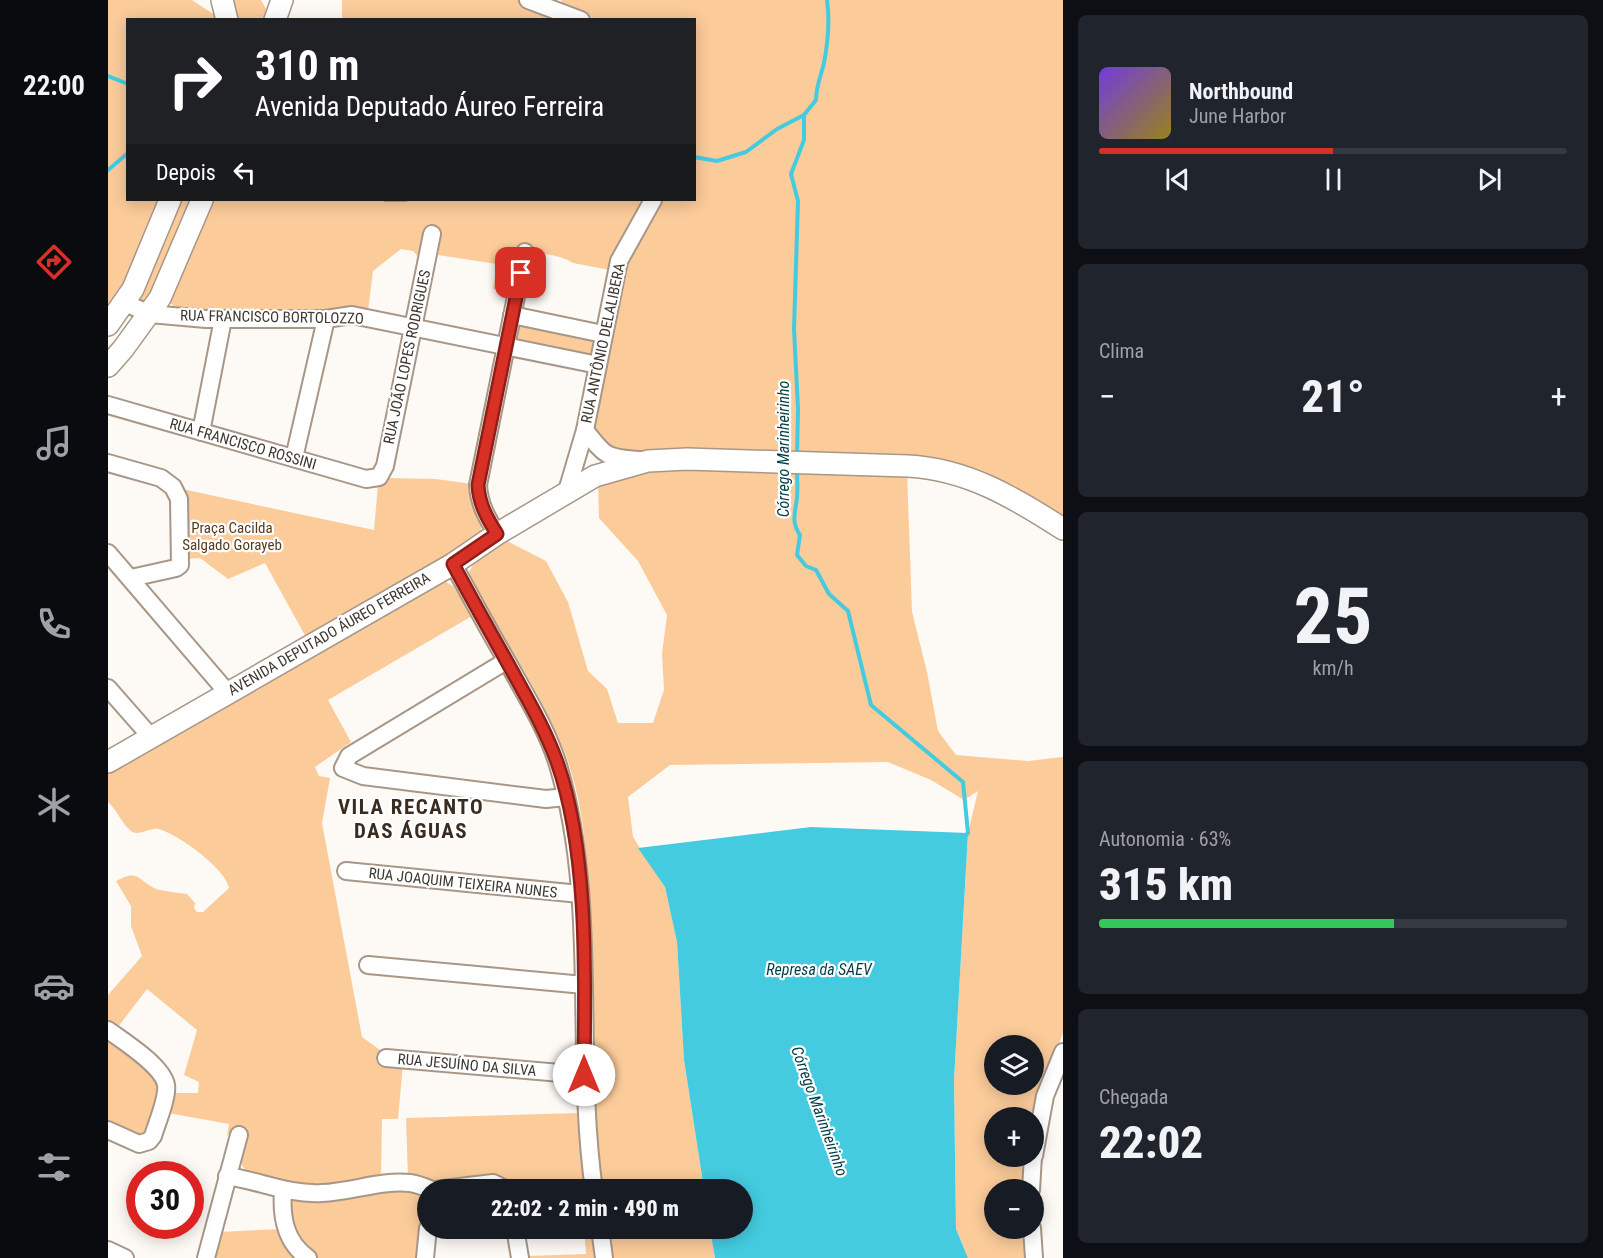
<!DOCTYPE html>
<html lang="pt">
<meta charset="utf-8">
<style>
body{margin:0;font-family:"Roboto Condensed",sans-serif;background:#20242c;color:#f1f3f6;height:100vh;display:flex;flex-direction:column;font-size:22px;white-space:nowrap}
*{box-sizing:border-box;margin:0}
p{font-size:20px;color:#9ea1a6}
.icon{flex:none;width:33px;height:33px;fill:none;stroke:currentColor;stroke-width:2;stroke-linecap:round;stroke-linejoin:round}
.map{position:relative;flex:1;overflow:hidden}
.panel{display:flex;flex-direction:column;gap:15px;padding:15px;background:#0d0f14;width:540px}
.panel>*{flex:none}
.guide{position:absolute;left:18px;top:18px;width:570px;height:183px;border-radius:0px;box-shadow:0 3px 15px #0003;background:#202124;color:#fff;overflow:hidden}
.fabs{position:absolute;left:876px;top:1035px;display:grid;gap:12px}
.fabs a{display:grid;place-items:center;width:60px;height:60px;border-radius:50%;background:#171b24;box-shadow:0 3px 15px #0003;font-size:30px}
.speed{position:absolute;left:18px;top:1161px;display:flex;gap:12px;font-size:30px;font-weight:700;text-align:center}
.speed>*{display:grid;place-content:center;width:78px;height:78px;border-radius:50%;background:#171b24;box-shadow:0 3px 15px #0003;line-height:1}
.speed .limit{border:9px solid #d22;background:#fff;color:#111}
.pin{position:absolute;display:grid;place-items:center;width:51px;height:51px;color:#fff;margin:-26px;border-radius:12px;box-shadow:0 3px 9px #0006}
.me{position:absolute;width:66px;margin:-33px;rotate:0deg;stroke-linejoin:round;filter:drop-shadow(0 0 4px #0008)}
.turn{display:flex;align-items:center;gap:21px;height:126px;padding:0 30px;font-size:27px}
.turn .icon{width:78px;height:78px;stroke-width:2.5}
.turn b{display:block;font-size:42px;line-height:51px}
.then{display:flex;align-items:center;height:57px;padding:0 30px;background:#0003;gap:12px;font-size:22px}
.big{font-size:45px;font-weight:800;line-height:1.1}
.panel .tile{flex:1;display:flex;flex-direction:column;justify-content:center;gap:9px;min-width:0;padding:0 21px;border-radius:9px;background:#20242c}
.panel .dial{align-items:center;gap:0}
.dial b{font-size:78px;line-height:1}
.song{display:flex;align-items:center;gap:18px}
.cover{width:72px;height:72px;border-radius:9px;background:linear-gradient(135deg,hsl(260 70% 55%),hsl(50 70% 35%))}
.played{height:6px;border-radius:3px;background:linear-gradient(90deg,#d93025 50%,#363941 50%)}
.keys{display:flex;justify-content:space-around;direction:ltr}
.heat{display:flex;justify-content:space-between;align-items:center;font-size:33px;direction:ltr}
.charge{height:9px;border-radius:4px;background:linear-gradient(90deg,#34c759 63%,#363941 0)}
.trip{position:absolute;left:309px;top:1179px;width:336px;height:60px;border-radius:30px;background:#171b24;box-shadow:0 3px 15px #0003;font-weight:800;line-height:60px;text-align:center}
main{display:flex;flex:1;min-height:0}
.menu{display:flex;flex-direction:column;width:108px;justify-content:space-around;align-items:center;background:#090b0e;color:#9ea1a6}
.menu .icon{width:42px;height:42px}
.menu .current{color:#d93025}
.menu b{font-size:27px;color:#f1f3f6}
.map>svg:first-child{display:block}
</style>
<main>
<nav class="menu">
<b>22:00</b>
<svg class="icon current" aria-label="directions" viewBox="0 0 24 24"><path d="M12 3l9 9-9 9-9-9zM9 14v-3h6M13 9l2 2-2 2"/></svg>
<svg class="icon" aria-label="music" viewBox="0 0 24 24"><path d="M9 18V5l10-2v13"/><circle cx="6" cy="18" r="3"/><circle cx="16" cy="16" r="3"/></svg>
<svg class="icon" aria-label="phone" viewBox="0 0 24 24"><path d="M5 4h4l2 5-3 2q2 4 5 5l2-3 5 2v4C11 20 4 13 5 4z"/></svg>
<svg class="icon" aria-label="climate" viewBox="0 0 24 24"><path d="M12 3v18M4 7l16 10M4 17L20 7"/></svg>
<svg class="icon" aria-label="car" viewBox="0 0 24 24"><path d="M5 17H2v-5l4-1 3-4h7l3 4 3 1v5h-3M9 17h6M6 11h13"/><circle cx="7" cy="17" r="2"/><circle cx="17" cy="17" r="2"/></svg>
<svg class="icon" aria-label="filters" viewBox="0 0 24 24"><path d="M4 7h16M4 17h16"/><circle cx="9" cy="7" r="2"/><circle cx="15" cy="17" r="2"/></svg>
</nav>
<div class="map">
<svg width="955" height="1258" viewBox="0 0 955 1258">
<rect width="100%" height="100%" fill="#fdfaf6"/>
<g fill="#fbcb9a" fill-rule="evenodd">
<polygon points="0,0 84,0 113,19 20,20 20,200 56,200 21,286 0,317"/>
<polygon points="123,0 153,0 158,9 157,19 126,19"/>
<polygon points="234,0 411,0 464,19 234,20"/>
<polygon points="453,0 955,0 955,524 885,482 501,449 491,439 485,425 517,262 553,200 586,200 586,20 488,19 455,8"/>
<polygon points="69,200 88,200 38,304 30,300"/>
<path d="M104,200H540L502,270L465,263C450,253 429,255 412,248L408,254L400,292L385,289L389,264L330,255L333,236L331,231L313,260L305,251L293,249L265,271L260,311L99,314L65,306L61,301Z"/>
<polygon points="406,324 483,337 487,342 485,356 406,342"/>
<path d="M540,466L799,471L804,612L819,672L830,731L848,755L920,761L955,757V1033L932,1094L926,1118H886V1156L920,1157L917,1189L886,1190V1228L918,1229L921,1258H860L848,1229L846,1080L860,833L870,791L856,800L823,780L780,762L562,765L520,797L525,837L557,887L569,942L576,1060L596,1189H495C482,1101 485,1011 482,922C480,867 477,808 458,756C436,697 398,643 367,588L361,572L370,555L393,538L438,561L460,602L480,671L499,689L510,723H545L556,690L554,654L559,615L530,561L491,518L490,482ZM886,1046H926V1084H886Z"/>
<path d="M279,478L328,479L365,484C370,502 378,519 371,537L199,639L157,563L120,579L92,558L78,559L69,488L266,530L270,485Z"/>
<path d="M332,579L345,586L364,616L220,700L243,742L207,767L211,776L222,778L214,823L254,1037L272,1050L268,1060L272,1066L279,1068L295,1064L290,1119H274L273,1178C254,1182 233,1189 214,1189C199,1189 141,1178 135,1167C128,1154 143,1140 137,1128H126L119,1136L121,1124L60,1113L66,1093H90L91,1082L76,1075L89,1030L39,989L10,1027L0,1020V995L34,956L23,926V906L8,881C30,869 29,879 46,888C51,891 72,893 79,894L87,903L86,908L89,912H95L121,888C118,869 69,833 50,829C42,827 30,837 23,831C14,824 9,810 0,802V770Z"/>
<polygon points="0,1037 49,1076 52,1091 40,1130 34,1135 0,1121"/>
<polygon points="472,1113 477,1189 406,1189 300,1178 298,1118"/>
<polygon points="277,1187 310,1190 318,1199 311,1239 311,1258 208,1258 192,1244 179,1209 183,1202 190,1197"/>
<polygon points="174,1229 194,1258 106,1258 111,1232"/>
<polygon points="476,1229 483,1229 488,1258 419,1258 419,1256 478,1254"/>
<polygon points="501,1229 602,1229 607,1258 505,1258"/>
</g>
<polygon fill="#44cbdf" points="703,827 860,833 846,1080 848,1229 860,1258 607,1258 602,1229 634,1228 634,1190 596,1189 576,1060 569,942 557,887 530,848"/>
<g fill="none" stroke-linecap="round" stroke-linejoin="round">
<g stroke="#44cbdf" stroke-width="4">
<polyline points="0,76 20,84"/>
<polyline points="586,157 609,161 638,152 669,129 696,115"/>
<polyline points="0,170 20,153"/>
<polyline points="277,200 298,200"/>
<path d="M689,455L690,409L686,329L690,201L683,174L696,140V115L708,100C708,86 713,76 716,63C720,42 722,21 719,0"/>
<path d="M689,468C689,478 690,488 689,498C687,513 683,522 692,535L689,555L698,566L708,570L721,594L740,611L763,705L855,782L860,833L856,837"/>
</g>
<g stroke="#a89787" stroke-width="20">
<g id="minor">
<polyline points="420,0 473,20"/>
<polyline points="17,303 42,314 98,319 218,319 244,315 490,365"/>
<polyline points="404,315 495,334"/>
<polyline points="0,405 258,479 271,477 277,466 324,234"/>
<path d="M477,430C497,456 498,458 532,460"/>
<polyline points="93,432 115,319"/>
<polyline points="186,458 218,319"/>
<polyline points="0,463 53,478 65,487 71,499 72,565 68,568 23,578"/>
<polyline points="459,491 477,430 511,261 545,200"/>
<path d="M389,534C379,518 371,504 370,485L417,252"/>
<polyline points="0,553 119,692"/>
<path d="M345,564C363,597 381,631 400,663C418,696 439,729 450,765C491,903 466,1049 486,1190"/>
<polyline points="398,661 241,756 235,768 255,776 438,799 458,797"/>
<polyline points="0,688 43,737"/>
<polyline points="238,871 472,894"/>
<polyline points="260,965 476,985"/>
<path d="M0,1030C15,1041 55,1066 58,1085C60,1097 49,1123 45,1136L41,1141L31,1144L0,1130"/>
<polyline points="278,1058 476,1075"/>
<polyline points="926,1156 937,1096 955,1052"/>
<path d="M119,1176C152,1181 181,1195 214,1193C244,1192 272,1180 302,1183C309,1184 317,1187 324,1190"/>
<polyline points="327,1190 385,1183 399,1190"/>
<polyline points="923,1190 925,1156"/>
<path d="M175,1191C173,1217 177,1242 200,1258"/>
<polyline points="407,1228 412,1258"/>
<polyline points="492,1228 496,1258"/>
<polyline points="924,1228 926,1258"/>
<polyline points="0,1250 17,1258"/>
<polyline points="98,1258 131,1135"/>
<polyline points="317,1258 320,1228"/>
</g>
</g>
<g stroke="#a89787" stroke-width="24">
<g id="major">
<polyline points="114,0 119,20"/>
<polyline points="167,20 174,0"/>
<polyline points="0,325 25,289 62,200"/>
<polyline points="0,366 15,349 52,298 94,200"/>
<path d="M0,762L345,564L389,534L487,476L540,461L579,459L800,466C859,469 907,498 955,529"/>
</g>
</g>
<use href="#minor" stroke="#fff" stroke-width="16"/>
<use href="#major" stroke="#fff" stroke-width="21"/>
</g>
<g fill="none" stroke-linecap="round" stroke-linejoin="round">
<g stroke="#8d1f18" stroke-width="15">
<path id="route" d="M413,273L370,485C371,504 379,518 389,534L345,564C362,596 380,628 398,660C416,693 436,726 449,762C481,852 477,979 476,1075"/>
</g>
<use href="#route" stroke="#d93025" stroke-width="10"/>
</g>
<g text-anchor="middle" stroke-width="4.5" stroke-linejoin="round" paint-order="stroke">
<g font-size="15" fill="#3f3831" stroke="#fff">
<text transform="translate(164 317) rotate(1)" y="5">RUA FRANCISCO BORTOLOZZO</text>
<text transform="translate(495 343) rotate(-78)" y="5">RUA ANTÔNIO DELALIBERA</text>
<text transform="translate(299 357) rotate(-78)" y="5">RUA JOÃO LOPES RODRIGUES</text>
<text transform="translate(135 444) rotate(16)" y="5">RUA FRANCISCO ROSSINI</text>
<text transform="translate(221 634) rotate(-30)" y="5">AVENIDA DEPUTADO ÁUREO FERREIRA</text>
<text transform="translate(355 883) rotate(6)" y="5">RUA JOAQUIM TEIXEIRA NUNES</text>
<text transform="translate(359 1065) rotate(5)" y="5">RUA JESUÍNO DA SILVA</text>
</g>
<g font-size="15" fill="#573c1e" stroke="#fff">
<text x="124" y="533">Praça Cacilda<tspan x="124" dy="17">Salgado Gorayeb</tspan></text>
</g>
<g font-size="16" font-style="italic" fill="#003e46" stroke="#fff">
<text transform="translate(675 449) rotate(-90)" y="6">Córrego Marinheirinho</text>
<text x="711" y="975">Represa da SAEV</text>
<text transform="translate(712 1111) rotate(70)" y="6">Córrego Marinheirinho</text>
</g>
<g font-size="21" font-weight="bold" letter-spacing="1.5" fill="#3a2c1e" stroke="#fff">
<text x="303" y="814">VILA RECANTO<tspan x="303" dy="24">DAS ÁGUAS</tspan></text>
</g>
</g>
</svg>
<div class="fabs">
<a><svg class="icon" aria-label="layers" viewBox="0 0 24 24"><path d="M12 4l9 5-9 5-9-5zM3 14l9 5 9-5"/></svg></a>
<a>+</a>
<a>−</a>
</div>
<div class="speed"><div class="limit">30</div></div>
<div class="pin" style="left:413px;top:273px;background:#d93025"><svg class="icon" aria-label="arrive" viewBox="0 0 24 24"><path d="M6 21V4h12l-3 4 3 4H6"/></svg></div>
<svg class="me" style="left:476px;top:1075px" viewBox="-20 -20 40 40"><circle r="19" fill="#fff"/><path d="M0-13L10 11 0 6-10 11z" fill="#d93025"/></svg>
<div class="trip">22:02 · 2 min · 490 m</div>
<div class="guide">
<div class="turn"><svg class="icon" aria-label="right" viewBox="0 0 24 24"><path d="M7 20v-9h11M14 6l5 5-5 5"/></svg><div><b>310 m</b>Avenida Deputado Áureo Ferreira</div></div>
<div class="then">Depois<svg class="icon" aria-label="left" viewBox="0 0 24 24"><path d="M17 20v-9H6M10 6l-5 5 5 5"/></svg></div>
</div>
</div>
<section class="panel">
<div class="tile">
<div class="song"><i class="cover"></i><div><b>Northbound</b><p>June Harbor</p></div></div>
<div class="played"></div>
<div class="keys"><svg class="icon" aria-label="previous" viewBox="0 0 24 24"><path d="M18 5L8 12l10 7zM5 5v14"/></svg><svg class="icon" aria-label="pause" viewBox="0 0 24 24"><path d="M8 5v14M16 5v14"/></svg><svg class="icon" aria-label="next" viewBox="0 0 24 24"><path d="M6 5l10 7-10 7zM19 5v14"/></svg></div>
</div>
<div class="tile"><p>Clima</p>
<div class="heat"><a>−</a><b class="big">21°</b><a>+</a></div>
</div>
<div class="tile dial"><b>25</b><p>km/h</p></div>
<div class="tile"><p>Autonomia · 63%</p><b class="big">315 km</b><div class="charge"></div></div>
<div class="tile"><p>Chegada</p><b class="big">22:02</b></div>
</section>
</main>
